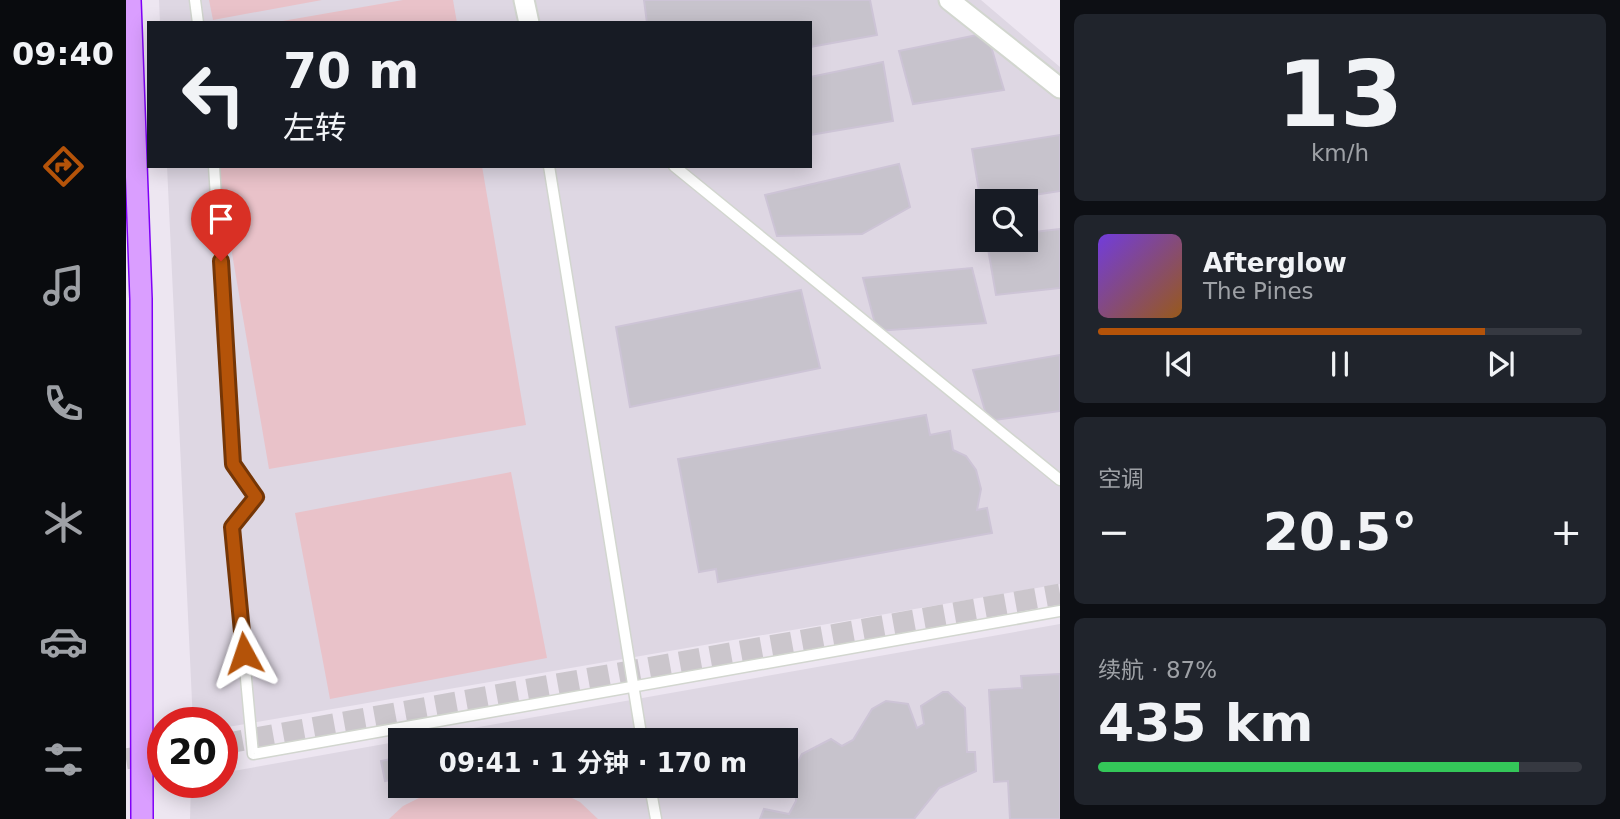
<!DOCTYPE html>
<html lang="zh">
<meta charset="utf-8">
<style>
body{margin:0;font-family:"DejaVu Sans","Noto Sans SC",sans-serif;background:#20242c;color:#f1f3f6;height:100vh;display:flex;flex-direction:column;font-size:26px;white-space:nowrap}
*{box-sizing:border-box;margin:0}
p{font-size:23px;color:#9ea1a6}
.icon{flex:none;width:38px;height:38px;fill:none;stroke:currentColor;stroke-width:2;stroke-linecap:round;stroke-linejoin:round}
.map{position:relative;flex:1;overflow:hidden}
.sheet{display:flex;flex-direction:column;gap:14px;padding:14px;background:#0d0f14;width:560px}
.sheet>*{flex:none}
.guide{position:absolute;left:21px;top:21px;width:665px;height:147px;border-radius:0px;box-shadow:0 4px 18px #0003;background:#171b24;color:#f1f3f6;overflow:hidden}
.tools{position:absolute;left:849px;top:189px;display:grid;gap:14px}
.tools a{display:grid;place-items:center;width:63px;height:63px;border-radius:0px;background:#171b24;box-shadow:0 4px 18px #0003;font-size:35px}
.speed{position:absolute;left:21px;top:707px;display:flex;gap:14px;font-size:35px;font-weight:700;text-align:center}
.speed>*{display:grid;place-content:center;width:91px;height:91px;border-radius:50%;background:#171b24;box-shadow:0 4px 18px #0003;line-height:1}
.speed .limit{border:10px solid #d22;background:#fff;color:#111}
.pin{position:absolute;display:grid;place-items:center;width:60px;height:60px;color:#fff;margin:-72px -30px;border-radius:50% 50% 50% 0;rotate:-45deg;box-shadow:0 0 7px #0007}
.pin .icon{rotate:45deg}
.me{position:absolute;width:77px;margin:-38px;rotate:355deg;stroke-linejoin:round;filter:drop-shadow(0 0 5px #0008)}
.turn{display:flex;align-items:center;gap:24px;height:147px;padding:0 21px;font-size:32px}
.turn .icon{width:91px;height:91px;stroke-width:2.5}
.turn b{display:block;font-size:49px;line-height:60px}
.big{font-size:52px;font-weight:700;line-height:1.1}
.sheet .widget{flex:1;display:flex;flex-direction:column;justify-content:center;gap:10px;min-width:0;padding:0 24px;border-radius:10px;background:#20242c}
.sheet .dial{align-items:center;gap:0}
.dial b{font-size:91px;line-height:1}
.song{display:flex;align-items:center;gap:21px}
.cover{width:84px;height:84px;border-radius:10px;background:linear-gradient(135deg,hsl(260 70% 55%),hsl(30 70% 35%))}
.played{height:7px;border-radius:4px;background:linear-gradient(90deg,#b45309 80%,#363941 80%)}
.keys{display:flex;justify-content:space-around;direction:ltr}
.heat{display:flex;justify-content:space-between;align-items:center;font-size:38px;direction:ltr}
.charge{height:10px;border-radius:5px;background:linear-gradient(90deg,#34c759 87%,#363941 0)}
.trip{position:absolute;left:262px;top:728px;width:410px;height:70px;border-radius:0px;background:#171b24;box-shadow:0 4px 18px #0003;font-weight:700;line-height:70px;text-align:center}
main{display:flex;flex:1;min-height:0}
.tab-bar{display:flex;flex-direction:column;width:126px;justify-content:space-around;align-items:center;background:#090b0e;color:#9ea1a6}
.tab-bar .icon{width:49px;height:49px}
.tab-bar .selected{color:#b45309}
.tab-bar b{font-size:32px;color:#f1f3f6}
.map>svg:first-child{display:block}
</style>
<main>
<nav class="tab-bar">
<b>09:40</b>
<svg class="icon selected" aria-label="directions" viewBox="0 0 24 24"><path d="M12 3l9 9-9 9-9-9zM9 14v-3h6M13 9l2 2-2 2"/></svg>
<svg class="icon" aria-label="music" viewBox="0 0 24 24"><path d="M9 18V5l10-2v13"/><circle cx="6" cy="18" r="3"/><circle cx="16" cy="16" r="3"/></svg>
<svg class="icon" aria-label="phone" viewBox="0 0 24 24"><path d="M5 4h4l2 5-3 2q2 4 5 5l2-3 5 2v4C11 20 4 13 5 4z"/></svg>
<svg class="icon" aria-label="climate" viewBox="0 0 24 24"><path d="M12 3v18M4 7l16 10M4 17L20 7"/></svg>
<svg class="icon" aria-label="car" viewBox="0 0 24 24"><path d="M5 17H2v-5l4-1 3-4h7l3 4 3 1v5h-3M9 17h6M6 11h13"/><circle cx="7" cy="17" r="2"/><circle cx="17" cy="17" r="2"/></svg>
<svg class="icon" aria-label="filters" viewBox="0 0 24 24"><path d="M4 7h16M4 17h16"/><circle cx="9" cy="7" r="2"/><circle cx="15" cy="17" r="2"/></svg>
</nav>
<div class="map">
<svg width="934" height="819" viewBox="0 0 934 819">
<rect width="100%" height="100%" fill="#ede6f1"/>
<g fill="#ded7e3" fill-rule="evenodd">
<path d="M33,0H855L934,67V584L96,728V723H67L41,166H684V23H34ZM861,201H900V240H861Z"/>
<polygon points="934,624 934,819 64,819 65,782 96,782 96,773 275,741 275,786 660,786 660,740 279,740"/>
</g>
<g fill="#e9c2c9">
<polygon points="83,0 196,0 87,20"/>
<polygon points="277,0 327,0 331,23 145,23"/>
<polygon points="91,166 356,166 400,425 143,469"/>
<polygon points="385,472 421,658 204,699 169,513"/>
<polygon points="317,786 422,786 454,802 472,819 263,819 277,806"/>
</g>
<g fill="#c7c3cc" stroke="#cdc4d6" stroke-width="2">
<polygon points="518,0 744,0 751,35 684,47 684,23 521,23"/>
<polygon points="861,33 878,90 787,104 773,51"/>
<polygon points="757,62 767,121 684,135 684,77"/>
<polygon points="934,135 934,191 855,203 846,149"/>
<polygon points="773,164 784,207 736,234 651,236 639,195"/>
<polygon points="934,229 934,288 870,295 860,237 861,240 900,240 900,233"/>
<polygon points="846,268 860,323 751,331 737,278"/>
<polygon points="675,290 694,368 504,407 490,327"/>
<polygon points="934,355 934,411 862,421 847,370"/>
<polygon points="800,415 804,435 824,431 827,450 840,456 850,470 855,489 851,510 861,508 866,533 592,582 590,569 573,572 552,459"/>
<polygon points="934,674 934,819 884,819 882,781 868,782 863,690 896,688 895,676"/>
<polygon points="817,692 822,692 839,708 841,752 849,752 850,771 813,788 788,819 634,819 638,809 663,814 670,801 669,767 676,754 705,739 716,746 727,740 746,709 760,701 782,704 791,728 798,724 795,706"/>
<polygon points="420,731 421,740 368,740"/>
<polygon points="275,757 275,778 259,781 255,761"/>
</g>
<g fill="none" stroke-linecap="round" stroke-linejoin="round">
<g stroke="#cbc6cc" stroke-width="21" stroke-dasharray="21 10" stroke-linecap="butt">
<polyline points="96,744 934,594"/>
<polyline points="0,759 37,753"/>
</g>
<g stroke="#d2d6cf" stroke-width="13">
<g id="service">
<polyline points="69,0 72,23"/>
<polyline points="88,166 107,464 130,497 106,527 127,754 934,611"/>
<polyline points="423,166 516,740"/>
<polyline points="548,166 934,480"/>
<polyline points="524,786 530,819"/>
</g>
</g>
<g stroke="#d2d6cf" stroke-width="23">
<g id="minor">
<polyline points="398,0 403,23"/>
<polyline points="823,0 934,88"/>
</g>
</g>
<g stroke="#7f00f7" stroke-width="24">
<polyline id="trunk" points="4,0 15,299 16,819"/>
</g>
<use href="#service" stroke="#fff" stroke-width="10"/>
<use href="#minor" stroke="#fff" stroke-width="19"/>
<use href="#trunk" stroke="#da9eff" stroke-width="21"/>
</g>
<g fill="none" stroke-linecap="round" stroke-linejoin="round">
<g stroke="#753606" stroke-width="18">
<polyline id="route" points="95,261 107,464 130,497 106,527 118,653"/>
</g>
<use href="#route" stroke="#b45309" stroke-width="12"/>
</g>
</svg>
<div class="tools">
<a><svg class="icon" aria-label="search" viewBox="0 0 24 24"><circle cx="10" cy="10" r="6"/><path d="M15 15l6 6"/></svg></a>
</div>
<div class="speed"><div class="limit">20</div></div>
<div class="pin" style="left:95px;top:261px;background:#d93025"><svg class="icon" aria-label="arrive" viewBox="0 0 24 24"><path d="M6 21V4h12l-3 4 3 4H6"/></svg></div>
<svg class="me" style="left:118px;top:653px" viewBox="-20 -20 40 40"><path d="M0-17L14 15 0 8-14 15z" fill="#b45309" stroke="#fff" stroke-width="4"/></svg>
<div class="trip">09:41 · 1 分钟 · 170 m</div>
<div class="guide">
<div class="turn"><svg class="icon" aria-label="left" viewBox="0 0 24 24"><path d="M17 20v-9H6M10 6l-5 5 5 5"/></svg><div><b>70 m</b>左转</div></div>
</div>
</div>
<section class="sheet">
<div class="widget dial"><b>13</b><p>km/h</p></div>
<div class="widget">
<div class="song"><i class="cover"></i><div><b>Afterglow</b><p>The Pines</p></div></div>
<div class="played"></div>
<div class="keys"><svg class="icon" aria-label="previous" viewBox="0 0 24 24"><path d="M18 5L8 12l10 7zM5 5v14"/></svg><svg class="icon" aria-label="pause" viewBox="0 0 24 24"><path d="M8 5v14M16 5v14"/></svg><svg class="icon" aria-label="next" viewBox="0 0 24 24"><path d="M6 5l10 7-10 7zM19 5v14"/></svg></div>
</div>
<div class="widget"><p>空调</p>
<div class="heat"><a>−</a><b class="big">20.5°</b><a>+</a></div>
</div>
<div class="widget"><p>续航 · 87%</p><b class="big">435 km</b><div class="charge"></div></div>
</section>
</main>
